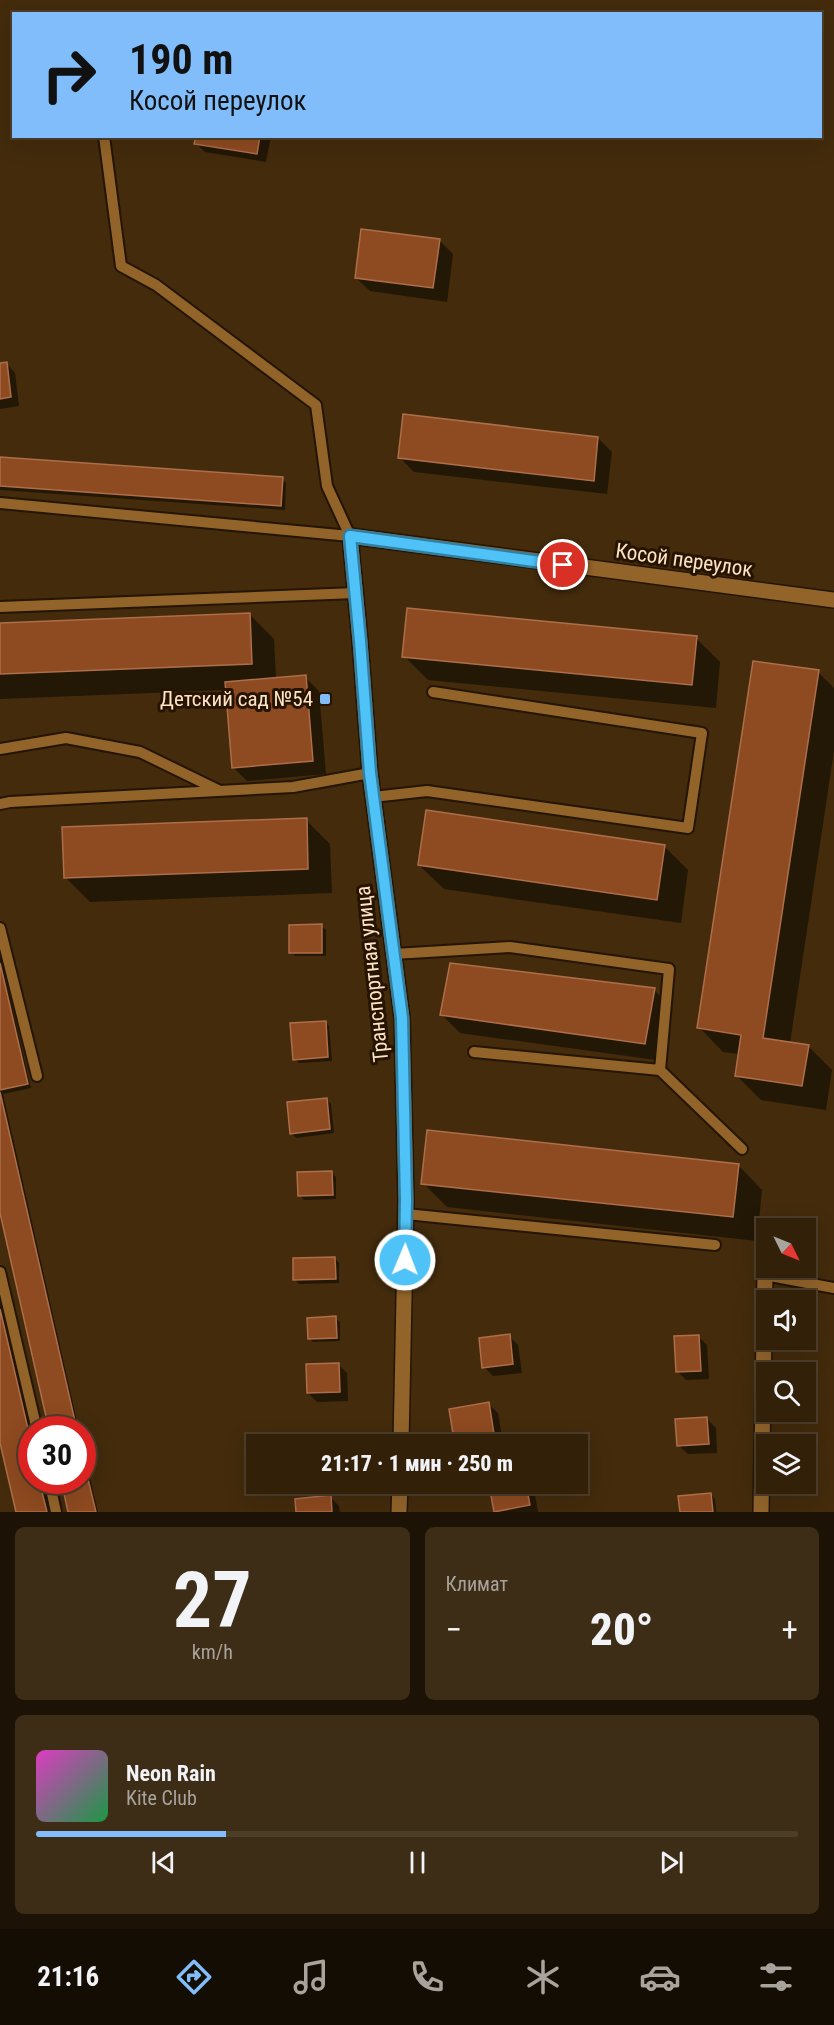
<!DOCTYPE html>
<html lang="ru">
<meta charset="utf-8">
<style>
body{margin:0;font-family:"Roboto Condensed",sans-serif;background:#3d2d17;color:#f1f3f6;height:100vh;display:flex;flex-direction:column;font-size:22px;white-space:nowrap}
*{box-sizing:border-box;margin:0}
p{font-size:20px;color:#a8a39c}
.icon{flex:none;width:33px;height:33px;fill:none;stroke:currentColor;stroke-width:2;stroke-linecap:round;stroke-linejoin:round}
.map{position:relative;height:1512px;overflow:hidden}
.sheet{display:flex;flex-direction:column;gap:15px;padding:15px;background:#1c1205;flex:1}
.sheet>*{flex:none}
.hud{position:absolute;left:12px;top:12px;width:810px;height:126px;border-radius:0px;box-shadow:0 6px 24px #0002,0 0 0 2px #4d3e2a;background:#80bdfa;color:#111;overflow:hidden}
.needle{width:39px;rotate:133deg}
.tools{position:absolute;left:756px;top:1218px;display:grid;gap:12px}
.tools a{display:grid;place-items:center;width:60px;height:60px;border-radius:0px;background:#322009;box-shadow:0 6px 24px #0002,0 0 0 2px #4d3e2a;font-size:30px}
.speed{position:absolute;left:18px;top:1416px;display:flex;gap:12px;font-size:30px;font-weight:700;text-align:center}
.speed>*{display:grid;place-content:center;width:78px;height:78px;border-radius:50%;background:#322009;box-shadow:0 6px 24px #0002,0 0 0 2px #4d3e2a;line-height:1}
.speed .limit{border:9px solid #d22;background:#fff;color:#111}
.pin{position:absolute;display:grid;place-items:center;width:51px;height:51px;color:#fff;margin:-26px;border:3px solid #fff;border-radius:50%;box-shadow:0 2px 6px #0007}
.me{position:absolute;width:66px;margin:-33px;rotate:1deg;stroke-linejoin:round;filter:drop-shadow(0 0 4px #0008)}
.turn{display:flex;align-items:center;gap:21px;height:126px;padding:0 18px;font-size:27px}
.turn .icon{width:78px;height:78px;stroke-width:2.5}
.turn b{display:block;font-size:42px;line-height:51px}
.big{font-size:45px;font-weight:800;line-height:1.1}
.sheet .widget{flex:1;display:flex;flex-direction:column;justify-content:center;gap:9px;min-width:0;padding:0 21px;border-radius:9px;background:#3d2d17}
.sheet .dial{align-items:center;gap:0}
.dial b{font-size:78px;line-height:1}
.song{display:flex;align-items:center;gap:18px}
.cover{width:72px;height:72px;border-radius:9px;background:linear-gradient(135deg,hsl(310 70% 55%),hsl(140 70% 35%))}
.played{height:6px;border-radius:3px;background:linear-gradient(90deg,#80bdfa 25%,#4d3e2a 25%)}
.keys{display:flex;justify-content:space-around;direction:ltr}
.heat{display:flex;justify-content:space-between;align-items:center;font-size:33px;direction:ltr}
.sheet .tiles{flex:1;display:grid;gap:15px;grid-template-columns:1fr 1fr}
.widget:last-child{grid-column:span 2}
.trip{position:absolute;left:246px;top:1434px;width:342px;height:60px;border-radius:0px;background:#322009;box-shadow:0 6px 24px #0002,0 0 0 2px #4d3e2a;font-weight:800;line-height:60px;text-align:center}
.menu{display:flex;height:96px;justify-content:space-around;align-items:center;background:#140d04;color:#a8a39c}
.menu .icon{width:42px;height:42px}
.menu .current{color:#80bdfa}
.menu b{font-size:27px;color:#f1f3f6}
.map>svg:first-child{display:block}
</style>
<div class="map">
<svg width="834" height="1512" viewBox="0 0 834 1512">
<rect width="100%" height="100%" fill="#432b0c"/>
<g fill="#0007">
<polygon points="197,136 271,136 266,162 205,152 196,143"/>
<polygon points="439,240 453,254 447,302 370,291 356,278"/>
<polygon points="6,363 15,373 19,406 0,409 0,364"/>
<polygon points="598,438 612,452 607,494 414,472 400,458"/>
<polygon points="0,459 282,479 286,483 285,510 0,490"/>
<polygon points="250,615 274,639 276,679 305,677 319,691 326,774 247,781 233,767 227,690 0,699 0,625"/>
<polygon points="696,638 720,662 716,708 428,680 404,656"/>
<polygon points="818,672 834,688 834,751 790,1043 808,1046 832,1070 826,1110 761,1100 737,1076 740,1054 723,1052 699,1027"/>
<polygon points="306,820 330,844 332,893 90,902 66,878"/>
<polygon points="664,846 688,870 681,923 444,889 419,865"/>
<polygon points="321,926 326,930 326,956 295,956 291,952"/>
<polygon points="0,953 31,1088 3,1094 79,1430 51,1430 0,1206"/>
<polygon points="654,990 672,1008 663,1061 460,1033 442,1015"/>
<polygon points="325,1022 329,1026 332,1061 299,1063 295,1059"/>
<polygon points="327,1100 331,1104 334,1133 296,1138 291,1133"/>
<polygon points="738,1165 762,1190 757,1241 447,1207 423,1183"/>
<polygon points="331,1172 336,1177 336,1199 304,1200 299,1195"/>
<polygon points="335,1259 339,1263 339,1283 299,1284 295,1279"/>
<polygon points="0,1298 32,1435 32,1480 42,1480 49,1512 18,1512 0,1436"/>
<polygon points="335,1318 340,1322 340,1341 313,1342 309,1338"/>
<polygon points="509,1336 518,1345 522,1373 493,1376 484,1367"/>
<polygon points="698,1336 707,1345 709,1379 686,1380 677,1371"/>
<polygon points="338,1364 347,1373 348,1401 317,1402 308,1393"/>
<polygon points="488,1404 498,1413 503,1443 460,1444 455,1440"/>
<polygon points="707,1419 716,1428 717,1453 688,1454 678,1445"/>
<polygon points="303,1437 334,1437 338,1442 338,1444 303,1444"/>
<polygon points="82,1443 98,1512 70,1512 82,1480"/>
<polygon points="506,1484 528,1484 534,1489 538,1512 497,1512 491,1486"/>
<polygon points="711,1494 715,1499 716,1512 682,1512"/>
<polygon points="330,1497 339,1506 340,1512 298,1512"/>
</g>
<g fill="#8e4a20" stroke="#ad6e4a" stroke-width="1.5">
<polygon points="196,136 260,136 257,154 194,144"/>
<polygon points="361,229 440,239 433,288 355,278"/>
<polygon points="7,362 11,397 0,399 0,363"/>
<polygon points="403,414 598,437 594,481 398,458"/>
<polygon points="0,457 283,477 281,506 0,486"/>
<polygon points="407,608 697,636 692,685 402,657"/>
<polygon points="250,613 252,664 0,674 0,623"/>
<polygon points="753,661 819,670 763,1038 809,1045 802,1086 735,1076 741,1035 697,1028"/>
<polygon points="306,675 313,761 232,768 225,682"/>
<polygon points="426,810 665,845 657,900 418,865"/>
<polygon points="307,818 308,869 64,878 62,827"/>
<polygon points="322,924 322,953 289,953 289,925"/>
<polygon points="0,963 28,1084 0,1090"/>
<polygon points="450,963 655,988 645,1044 440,1015"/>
<polygon points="326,1021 328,1057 293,1060 290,1023"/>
<polygon points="0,1092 77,1430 49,1430 0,1213"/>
<polygon points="327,1098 330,1129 290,1134 287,1102"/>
<polygon points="427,1130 739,1164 733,1217 421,1184"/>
<polygon points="332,1171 333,1195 298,1196 297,1172"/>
<polygon points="335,1257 336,1279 293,1280 293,1258"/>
<polygon points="0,1309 32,1446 32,1480 39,1480 47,1512 16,1512 0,1443"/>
<polygon points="336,1316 337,1338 308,1339 307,1318"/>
<polygon points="510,1334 513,1364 482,1368 479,1338"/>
<polygon points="699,1335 701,1371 676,1372 674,1336"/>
<polygon points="339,1363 340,1392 307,1393 306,1364"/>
<polygon points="489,1402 494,1434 454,1440 449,1409"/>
<polygon points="707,1417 709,1444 677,1446 675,1419"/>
<polygon points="301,1435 334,1436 334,1444 301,1444"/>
<polygon points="82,1454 96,1512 68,1512 61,1480 82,1480"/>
<polygon points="497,1484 526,1484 530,1505 494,1512 489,1485"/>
<polygon points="711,1493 713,1512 680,1512 678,1496"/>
<polygon points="331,1495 332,1512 296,1512 295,1499"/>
</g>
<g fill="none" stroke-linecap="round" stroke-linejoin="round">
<g stroke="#241504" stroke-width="14">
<g id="service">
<polyline points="104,136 121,266 156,285 316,405 327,486 350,536"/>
<polyline points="0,503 350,536"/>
<polyline points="0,607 356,593"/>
<polyline points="0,749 66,738 140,752 218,790"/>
<polyline points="373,797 427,791 688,828 702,733 433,692"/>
<polyline points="0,804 10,802 293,787 370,773"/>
<polyline points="0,928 37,1076"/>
<polyline points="394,954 510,947 669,969 660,1070 474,1052"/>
<polyline points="660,1070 742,1149"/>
<polyline points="406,1214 715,1245"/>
<polyline points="0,1272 37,1430"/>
<polyline points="765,1275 834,1288"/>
<polyline points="49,1480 56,1512"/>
</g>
</g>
<g stroke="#241504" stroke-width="18">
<g id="minor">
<polyline points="401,1444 406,1200 402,1018 370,773 360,641 350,536 834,600"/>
<polyline points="399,1512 400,1484"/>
<polyline points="761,1512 765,1275"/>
</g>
</g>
<use href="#service" stroke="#92642a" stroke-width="10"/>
<use href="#minor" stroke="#92642a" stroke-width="15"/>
</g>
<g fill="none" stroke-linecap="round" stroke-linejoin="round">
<g stroke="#337fa1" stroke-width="15">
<polyline id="route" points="405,1260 406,1200 402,1018 370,773 360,641 350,536 563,565"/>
</g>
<use href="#route" stroke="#4fc3f7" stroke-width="10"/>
</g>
<rect fill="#80bdfa" stroke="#271400" stroke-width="2" x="319" y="693" width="12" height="12" rx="3"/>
<g text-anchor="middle" stroke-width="6" stroke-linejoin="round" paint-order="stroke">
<g font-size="21" fill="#fee3c7" stroke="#271400">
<text transform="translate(684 560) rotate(8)" y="7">Косой переулок</text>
<text transform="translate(372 974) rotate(-96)" y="7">Транспортная улица</text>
</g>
<g font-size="21" fill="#fee3c7" stroke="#271400" text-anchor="end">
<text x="313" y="706">Детский сад №54</text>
</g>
</g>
</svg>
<div class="tools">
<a><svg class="needle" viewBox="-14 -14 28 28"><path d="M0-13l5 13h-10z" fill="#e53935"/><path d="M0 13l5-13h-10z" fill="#a8a39c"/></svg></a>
<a><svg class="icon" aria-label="sound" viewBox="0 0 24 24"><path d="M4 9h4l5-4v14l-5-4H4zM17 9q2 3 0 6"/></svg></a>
<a><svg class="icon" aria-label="search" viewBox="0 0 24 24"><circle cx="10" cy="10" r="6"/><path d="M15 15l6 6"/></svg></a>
<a><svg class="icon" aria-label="layers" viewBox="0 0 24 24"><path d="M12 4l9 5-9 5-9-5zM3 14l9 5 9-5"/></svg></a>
</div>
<div class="speed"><div class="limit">30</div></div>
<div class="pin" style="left:563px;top:565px;background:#d93025"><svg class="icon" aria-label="arrive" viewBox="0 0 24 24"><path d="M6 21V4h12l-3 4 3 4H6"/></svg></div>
<svg class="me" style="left:405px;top:1260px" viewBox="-20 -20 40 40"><circle r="17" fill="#4fc3f7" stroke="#fff" stroke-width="3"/><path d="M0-11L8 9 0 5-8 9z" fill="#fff"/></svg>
<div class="trip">21:17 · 1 мин · 250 m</div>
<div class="hud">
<div class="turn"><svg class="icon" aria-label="right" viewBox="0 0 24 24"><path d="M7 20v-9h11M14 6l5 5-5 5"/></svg><div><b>190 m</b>Косой переулок</div></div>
</div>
</div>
<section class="sheet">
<div class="tiles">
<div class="widget dial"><b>27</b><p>km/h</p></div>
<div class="widget"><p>Климат</p>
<div class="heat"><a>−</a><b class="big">20°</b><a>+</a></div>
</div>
<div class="widget">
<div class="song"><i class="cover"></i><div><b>Neon Rain</b><p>Kite Club</p></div></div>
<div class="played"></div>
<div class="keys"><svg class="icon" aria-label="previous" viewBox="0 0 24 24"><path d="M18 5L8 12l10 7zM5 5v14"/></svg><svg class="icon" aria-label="pause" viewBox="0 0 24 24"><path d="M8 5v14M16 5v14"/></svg><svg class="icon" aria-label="next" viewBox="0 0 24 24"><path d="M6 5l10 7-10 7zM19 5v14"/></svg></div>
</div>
</div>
</section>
<nav class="menu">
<b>21:16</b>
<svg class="icon current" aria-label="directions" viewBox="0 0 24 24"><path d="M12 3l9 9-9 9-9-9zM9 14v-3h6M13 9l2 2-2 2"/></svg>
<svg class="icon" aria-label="music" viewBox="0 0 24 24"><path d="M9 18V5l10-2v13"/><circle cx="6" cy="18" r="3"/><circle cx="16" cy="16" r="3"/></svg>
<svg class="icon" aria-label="phone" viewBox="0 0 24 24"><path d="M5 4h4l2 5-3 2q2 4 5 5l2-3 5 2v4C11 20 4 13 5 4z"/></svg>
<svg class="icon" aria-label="climate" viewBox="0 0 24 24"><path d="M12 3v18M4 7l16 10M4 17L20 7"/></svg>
<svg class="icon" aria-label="car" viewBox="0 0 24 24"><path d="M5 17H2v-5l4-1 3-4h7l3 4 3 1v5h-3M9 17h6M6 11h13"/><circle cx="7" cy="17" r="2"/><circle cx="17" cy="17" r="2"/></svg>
<svg class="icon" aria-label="filters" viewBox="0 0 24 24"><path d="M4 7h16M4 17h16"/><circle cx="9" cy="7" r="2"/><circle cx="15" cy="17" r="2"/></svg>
</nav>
